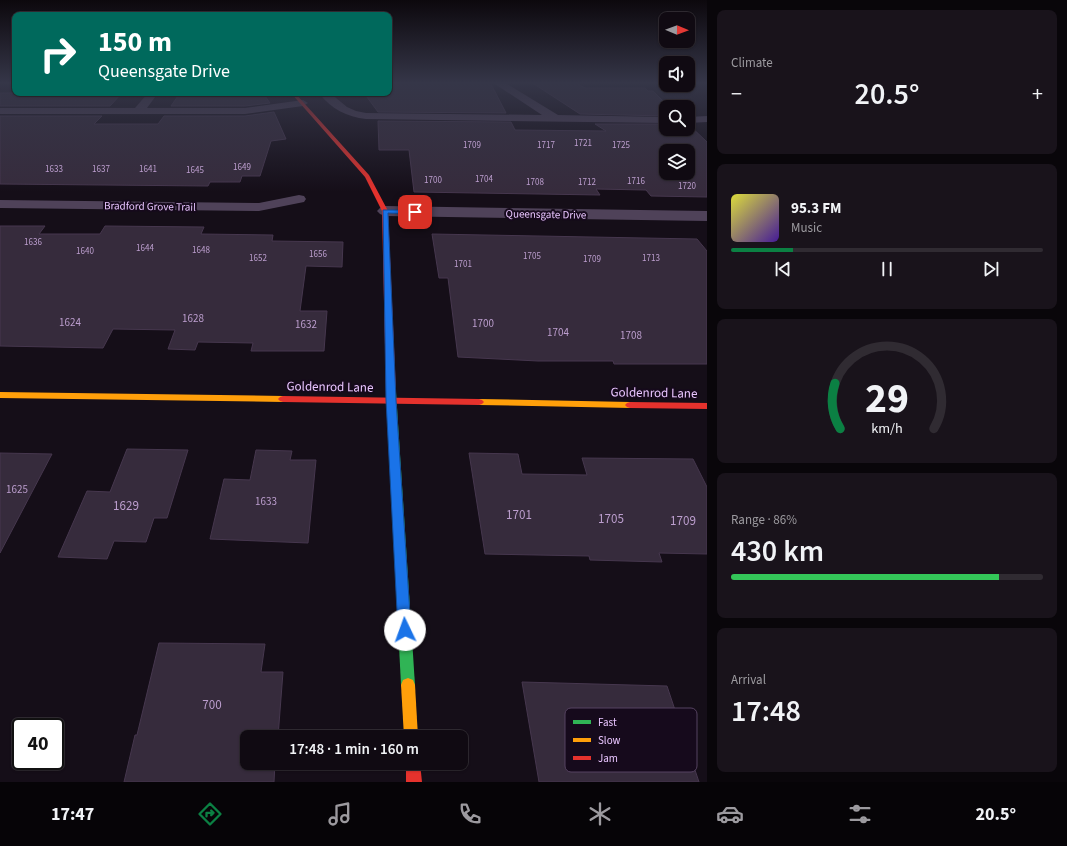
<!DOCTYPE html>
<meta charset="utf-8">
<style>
body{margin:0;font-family:"Source Sans 3",sans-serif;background:#19131b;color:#f1f3f6;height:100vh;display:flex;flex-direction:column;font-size:15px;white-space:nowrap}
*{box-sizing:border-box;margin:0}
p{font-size:13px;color:#9c9a9f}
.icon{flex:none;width:22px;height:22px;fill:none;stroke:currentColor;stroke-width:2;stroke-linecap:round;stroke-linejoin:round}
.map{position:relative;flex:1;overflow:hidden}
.details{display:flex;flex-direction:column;gap:10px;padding:10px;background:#09060a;width:360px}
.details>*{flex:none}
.hud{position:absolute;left:12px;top:12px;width:380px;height:84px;border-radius:8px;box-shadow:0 1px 3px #0004,0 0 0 1px #302b32;background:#00695c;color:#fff;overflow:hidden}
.needle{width:26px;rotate:91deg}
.buttons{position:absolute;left:659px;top:12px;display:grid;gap:8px}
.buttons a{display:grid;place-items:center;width:36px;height:36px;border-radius:8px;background:#100a12;box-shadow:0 1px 3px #0004,0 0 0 1px #302b32;font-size:20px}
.speed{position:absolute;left:12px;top:718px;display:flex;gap:8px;font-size:20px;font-weight:700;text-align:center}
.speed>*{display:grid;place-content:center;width:52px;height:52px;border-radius:50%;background:#100a12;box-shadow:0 1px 3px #0004,0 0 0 1px #302b32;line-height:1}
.speed .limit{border:2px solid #111;border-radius:6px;background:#fff;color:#111}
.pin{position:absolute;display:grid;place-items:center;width:34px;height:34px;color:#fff;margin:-17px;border-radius:8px;box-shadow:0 2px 6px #0006}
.me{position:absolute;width:44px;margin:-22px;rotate:357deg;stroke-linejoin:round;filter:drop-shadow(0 0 3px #0008)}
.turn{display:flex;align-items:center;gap:14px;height:84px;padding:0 20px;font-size:18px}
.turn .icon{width:52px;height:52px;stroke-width:2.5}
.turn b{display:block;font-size:28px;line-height:34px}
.big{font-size:30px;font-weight:600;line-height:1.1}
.details .tile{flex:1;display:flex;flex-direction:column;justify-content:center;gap:6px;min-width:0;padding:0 14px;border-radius:8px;background:#19131b}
.details .dial{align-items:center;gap:0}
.dial svg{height:104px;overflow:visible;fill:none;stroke:#302b32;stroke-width:7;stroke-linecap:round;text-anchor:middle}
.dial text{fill:#f1f3f6;stroke:none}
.song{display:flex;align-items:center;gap:12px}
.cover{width:48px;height:48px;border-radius:6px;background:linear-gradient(135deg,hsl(60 70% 55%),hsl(260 70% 35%))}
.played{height:4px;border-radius:2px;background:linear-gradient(90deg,#0b8043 20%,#302b32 20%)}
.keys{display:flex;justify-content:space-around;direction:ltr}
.heat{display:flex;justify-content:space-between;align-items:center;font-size:22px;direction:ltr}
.charge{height:6px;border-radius:3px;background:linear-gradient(90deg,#34c759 86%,#302b32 0)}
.trip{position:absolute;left:240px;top:730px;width:228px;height:40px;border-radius:8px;background:#100a12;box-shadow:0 1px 3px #0004,0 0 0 1px #302b32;font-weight:600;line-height:40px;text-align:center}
.tab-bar{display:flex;height:64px;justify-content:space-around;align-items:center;background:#060407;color:#9c9a9f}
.tab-bar .icon{width:28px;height:28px}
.tab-bar .current{color:#0b8043}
.tab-bar b{font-size:18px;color:#f1f3f6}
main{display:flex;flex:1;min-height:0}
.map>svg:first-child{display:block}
</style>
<main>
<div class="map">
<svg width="707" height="782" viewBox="0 0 707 782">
<rect width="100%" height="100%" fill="#150e18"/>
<g fill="#362b3c" stroke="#46374e" fill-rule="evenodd">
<polygon points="389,82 490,82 506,113 378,112 364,93 389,93"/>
<polygon points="531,82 575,82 585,88 645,88 648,91 653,91 669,107 666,107 666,116 580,114"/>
<polygon points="0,93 122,93 110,106 0,106"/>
<polygon points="180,93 263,93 270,103 245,106 171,106"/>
<polygon points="274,112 286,139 271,141 260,176 242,176 240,182 210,182 208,186 0,184 0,116 102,116 94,124 158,124 164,116 245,116"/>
<path d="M378,121L511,122L515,130L606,131L595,124H666V129H688V124L707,142V197L651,196L646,190L596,189L600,195L414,192L409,150H379ZM666,151H688V173H666Z"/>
<polygon points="0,226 45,226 39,234 100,234 105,226 204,227 201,234 273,235 272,241 343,242 342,267 306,266 300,311 327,311 324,351 251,351 253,343 198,342 195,350 168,349 175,330 113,329 103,348 0,346"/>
<polygon points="432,234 697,239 707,251 707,364 614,364 613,361 538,361 458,357 448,278 439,278"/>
<polygon points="127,449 188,450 167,518 154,518 146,542 114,541 107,559 58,557 87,491 110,492"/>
<polygon points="256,450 292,451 290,460 316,460 308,543 210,539 224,479 250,480"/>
<polygon points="0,453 52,454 0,553"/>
<polygon points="469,453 518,454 522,474 587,475 582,458 693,459 707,487 707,554 659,553 662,562 590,560 589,556 485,554"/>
<polygon points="159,643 265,644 261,672 283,672 278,737 247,737 247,763 275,763 274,782 124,782 135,735 137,735"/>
<polygon points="522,682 667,686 699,782 539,782"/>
</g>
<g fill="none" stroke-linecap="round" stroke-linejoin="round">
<g fill="#4f4259" fill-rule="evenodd">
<path d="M492,82H504L558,115L666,117V123L366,119C347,117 331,109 319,93H330L347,107L356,111L366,113L542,115Z"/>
<polygon points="148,93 158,93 147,108 245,108 303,100 308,103 303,106 245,114 0,114 0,108 135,108"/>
<polygon points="707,116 707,122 688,123 688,117"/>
<polygon points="299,195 304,196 306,199 304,202 259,211 0,208 0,200 259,203"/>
<polygon points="385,206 707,211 707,221 385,216 380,214 377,211 380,208"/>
</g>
<polygon fill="#30b455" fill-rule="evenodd" points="391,389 396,392 415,685 413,690 408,692 403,690 401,685 386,392"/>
<g fill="#ff9f0a" fill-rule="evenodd">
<polygon points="0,392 283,396 286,397 288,399 286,401 283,402 0,398"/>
<polygon points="479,399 630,402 633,403 635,405 633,407 630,408 479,405 476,404 474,402 476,400"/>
<polygon points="408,678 413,680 415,685 418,737 404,737 401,685 403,680"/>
</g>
<g fill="#e5322d" fill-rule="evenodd">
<polygon points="291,93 295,93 369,175 388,211 396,392 394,394 388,394 386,392 382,211 365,177"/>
<polygon points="283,396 479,399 482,400 484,402 482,404 479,405 283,402 280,401 278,399 280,397"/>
<polygon points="630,402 707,403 707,409 630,408 627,407 625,405 627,403"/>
<polygon points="406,763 420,763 422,782 406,782"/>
</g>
</g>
<linearGradient id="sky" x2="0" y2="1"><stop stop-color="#0c080d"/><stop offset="0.43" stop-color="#353648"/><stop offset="1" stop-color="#353648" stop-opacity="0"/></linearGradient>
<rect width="707" height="192" fill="url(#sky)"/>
<polygon fill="#1a73e8" stroke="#114b97" points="383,210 415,210 419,212 415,214 388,213 396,400 411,630 409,634 405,636 400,634 398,630 386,400"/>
<g text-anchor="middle" stroke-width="4" stroke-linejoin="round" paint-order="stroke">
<g font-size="9" fill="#bc9ece">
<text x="583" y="146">1721</text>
<text x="472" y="148">1709</text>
<text x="546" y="148">1717</text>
<text x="621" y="148">1725</text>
<text x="242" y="170">1649</text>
<text x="54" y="172">1633</text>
<text x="101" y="172">1637</text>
<text x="148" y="172">1641</text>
<text x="195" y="173">1645</text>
<text x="484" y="182">1704</text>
<text x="433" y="183">1700</text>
<text x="636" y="184">1716</text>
<text x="535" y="185">1708</text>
<text x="587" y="185">1712</text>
<text x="687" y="189">1720</text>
<text x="33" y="245">1636</text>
<text x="145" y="251">1644</text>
<text x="201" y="253">1648</text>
<text x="85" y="254">1640</text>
<text x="318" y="257">1656</text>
<text x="532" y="259">1705</text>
<text x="258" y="261">1652</text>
<text x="651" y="261">1713</text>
<text x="592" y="262">1709</text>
<text x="463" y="267">1701</text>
</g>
<g font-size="11" fill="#e9c5ff" stroke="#160a1c">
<text transform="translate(150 206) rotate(1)" y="4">Bradford Grove Trail</text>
<text transform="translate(546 214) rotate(1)" y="4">Queensgate Drive</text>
</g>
<g font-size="11" fill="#bc9ece">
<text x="193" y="322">1628</text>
<text x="70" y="326">1624</text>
<text x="483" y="327">1700</text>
<text x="306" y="328">1632</text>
<text x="558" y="336">1704</text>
<text x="631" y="339">1708</text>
<text x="17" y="493">1625</text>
<text x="266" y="505">1633</text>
</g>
<g font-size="13" fill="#e9c5ff" stroke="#160a1c">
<text transform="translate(330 386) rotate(1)" y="5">Goldenrod Lane</text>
<text transform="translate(654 392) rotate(1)" y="5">Goldenrod Lane</text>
</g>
<g font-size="13" fill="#bc9ece">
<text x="126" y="510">1629</text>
<text x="519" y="519">1701</text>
<text x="611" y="523">1705</text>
<text x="683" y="525">1709</text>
<text x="212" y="709">700</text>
</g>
</g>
<rect x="565" y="708" width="132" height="64" rx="6" fill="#160a1c" stroke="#554260" stroke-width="1"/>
<rect x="573" y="720" width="18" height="4" fill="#30b455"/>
<rect x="573" y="738" width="18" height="4" fill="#ff9f0a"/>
<rect x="573" y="756" width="18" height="4" fill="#e5322d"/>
<g font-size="11" fill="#e9c5ff">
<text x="598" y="726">Fast</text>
<text x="598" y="744">Slow</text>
<text x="598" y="762">Jam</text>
</g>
</svg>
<div class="buttons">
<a><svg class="needle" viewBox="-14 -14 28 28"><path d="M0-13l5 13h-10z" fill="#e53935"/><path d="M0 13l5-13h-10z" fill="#9c9a9f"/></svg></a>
<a><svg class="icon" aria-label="sound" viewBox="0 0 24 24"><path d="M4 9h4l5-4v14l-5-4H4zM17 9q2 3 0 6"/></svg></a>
<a><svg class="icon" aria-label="search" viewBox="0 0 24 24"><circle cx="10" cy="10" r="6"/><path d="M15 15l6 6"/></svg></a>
<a><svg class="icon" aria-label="layers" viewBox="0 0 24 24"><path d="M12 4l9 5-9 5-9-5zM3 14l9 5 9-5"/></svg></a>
</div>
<div class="speed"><div class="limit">40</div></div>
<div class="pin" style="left:415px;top:212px;background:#d93025"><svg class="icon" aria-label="arrive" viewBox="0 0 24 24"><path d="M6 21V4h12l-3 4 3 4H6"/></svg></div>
<svg class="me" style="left:405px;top:630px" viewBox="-20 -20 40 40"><circle r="19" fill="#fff"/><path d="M0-13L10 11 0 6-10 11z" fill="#1a73e8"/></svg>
<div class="trip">17:48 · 1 min · 160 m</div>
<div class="hud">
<div class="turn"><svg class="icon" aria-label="right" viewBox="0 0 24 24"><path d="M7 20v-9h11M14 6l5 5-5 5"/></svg><div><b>150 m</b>Queensgate Drive</div></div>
</div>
</div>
<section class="details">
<div class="tile"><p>Climate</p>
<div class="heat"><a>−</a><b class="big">20.5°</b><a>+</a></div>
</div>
<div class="tile">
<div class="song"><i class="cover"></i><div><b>95.3 FM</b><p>Music</p></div></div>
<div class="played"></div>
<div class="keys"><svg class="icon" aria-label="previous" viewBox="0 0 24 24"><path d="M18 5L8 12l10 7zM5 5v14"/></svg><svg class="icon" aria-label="pause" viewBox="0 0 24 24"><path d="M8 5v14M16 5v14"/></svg><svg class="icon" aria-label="next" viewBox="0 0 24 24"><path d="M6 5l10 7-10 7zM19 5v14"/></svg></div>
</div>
<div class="tile dial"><svg viewBox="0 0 100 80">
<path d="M14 69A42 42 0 1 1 86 69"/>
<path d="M14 69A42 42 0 0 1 10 34" stroke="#0b8043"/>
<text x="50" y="56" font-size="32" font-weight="700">29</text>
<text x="50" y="72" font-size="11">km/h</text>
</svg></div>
<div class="tile"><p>Range · 86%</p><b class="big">430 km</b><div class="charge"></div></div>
<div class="tile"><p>Arrival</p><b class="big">17:48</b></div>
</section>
</main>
<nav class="tab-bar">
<b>17:47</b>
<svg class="icon current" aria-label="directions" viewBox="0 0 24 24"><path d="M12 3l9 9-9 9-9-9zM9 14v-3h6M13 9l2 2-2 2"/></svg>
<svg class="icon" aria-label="music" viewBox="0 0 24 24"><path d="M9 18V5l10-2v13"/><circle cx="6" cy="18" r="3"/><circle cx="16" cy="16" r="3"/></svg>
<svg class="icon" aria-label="phone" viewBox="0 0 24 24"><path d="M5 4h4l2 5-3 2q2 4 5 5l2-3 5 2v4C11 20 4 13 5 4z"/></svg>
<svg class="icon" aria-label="climate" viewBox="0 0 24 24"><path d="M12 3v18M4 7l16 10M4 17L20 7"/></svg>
<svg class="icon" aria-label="car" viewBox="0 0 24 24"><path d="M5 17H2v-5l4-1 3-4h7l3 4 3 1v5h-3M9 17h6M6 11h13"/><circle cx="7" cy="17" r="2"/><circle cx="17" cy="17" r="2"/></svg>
<svg class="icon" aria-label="filters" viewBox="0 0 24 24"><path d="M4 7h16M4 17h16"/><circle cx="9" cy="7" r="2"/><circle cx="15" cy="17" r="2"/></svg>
<b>20.5°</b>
</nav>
